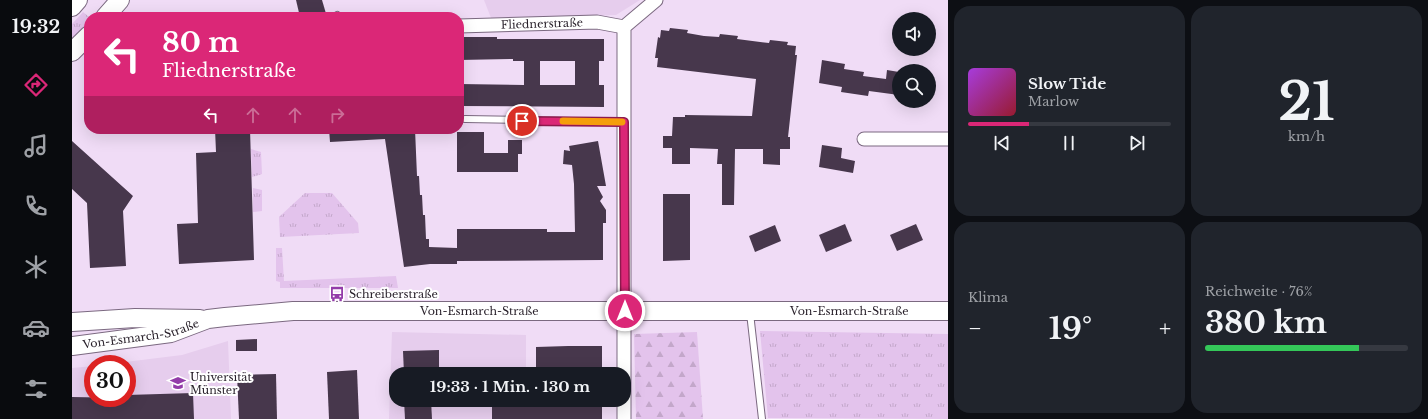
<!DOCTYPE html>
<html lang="de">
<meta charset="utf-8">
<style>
body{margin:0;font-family:"Libre Baskerville",serif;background:#20242c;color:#f1f3f6;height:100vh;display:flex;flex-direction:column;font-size:15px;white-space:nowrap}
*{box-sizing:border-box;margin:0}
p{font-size:13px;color:#9ea1a6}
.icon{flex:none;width:22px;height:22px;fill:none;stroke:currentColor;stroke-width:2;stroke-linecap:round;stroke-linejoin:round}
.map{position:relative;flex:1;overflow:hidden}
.sheet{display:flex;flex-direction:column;gap:6px;padding:6px;background:#0d0f14;width:480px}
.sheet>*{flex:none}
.hud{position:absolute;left:12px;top:12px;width:380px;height:122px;border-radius:16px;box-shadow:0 4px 16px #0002;background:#db2777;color:#fff;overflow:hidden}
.fabs{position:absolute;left:820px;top:12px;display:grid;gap:8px}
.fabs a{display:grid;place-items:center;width:44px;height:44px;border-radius:50%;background:#171b24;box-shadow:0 4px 16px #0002;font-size:20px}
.speed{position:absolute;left:12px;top:355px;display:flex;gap:8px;font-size:20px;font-weight:700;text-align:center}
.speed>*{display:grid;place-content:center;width:52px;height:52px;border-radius:50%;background:#171b24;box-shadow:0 4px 16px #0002;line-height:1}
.speed .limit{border:6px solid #d22;background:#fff;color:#111}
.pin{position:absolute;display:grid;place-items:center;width:34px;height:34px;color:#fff;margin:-17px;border:2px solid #fff;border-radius:50%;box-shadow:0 1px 4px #0007}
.me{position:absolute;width:44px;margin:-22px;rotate:0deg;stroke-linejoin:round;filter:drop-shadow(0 0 3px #0008)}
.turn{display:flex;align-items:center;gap:14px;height:84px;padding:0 12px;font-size:18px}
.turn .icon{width:52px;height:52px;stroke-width:2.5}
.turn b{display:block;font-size:28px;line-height:34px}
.lanes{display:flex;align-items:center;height:38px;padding:0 12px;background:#0003;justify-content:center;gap:20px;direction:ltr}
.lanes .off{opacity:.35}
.big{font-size:30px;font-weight:700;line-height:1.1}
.sheet .tile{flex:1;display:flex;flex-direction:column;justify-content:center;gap:6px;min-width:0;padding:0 14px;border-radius:16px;background:#20242c}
.sheet .dial{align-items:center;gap:0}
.dial b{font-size:52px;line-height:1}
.song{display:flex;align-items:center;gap:12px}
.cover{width:48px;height:48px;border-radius:6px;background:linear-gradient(135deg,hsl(280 70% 55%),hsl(350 70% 35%))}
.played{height:4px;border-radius:2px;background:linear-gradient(90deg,#db2777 30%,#363941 30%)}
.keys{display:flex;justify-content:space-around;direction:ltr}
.heat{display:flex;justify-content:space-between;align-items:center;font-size:22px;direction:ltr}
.charge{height:6px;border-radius:3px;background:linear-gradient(90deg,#34c759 76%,#363941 0)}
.sheet .tiles{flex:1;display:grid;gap:6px;grid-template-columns:repeat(2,1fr)}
.trip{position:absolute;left:317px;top:367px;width:242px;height:40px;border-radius:16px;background:#171b24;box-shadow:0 4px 16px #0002;font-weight:700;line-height:40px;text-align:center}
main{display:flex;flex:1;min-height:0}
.tab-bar{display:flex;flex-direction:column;width:72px;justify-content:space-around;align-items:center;background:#090b0e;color:#9ea1a6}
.tab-bar .icon{width:28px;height:28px}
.tab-bar .current{color:#db2777}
.tab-bar b{font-size:18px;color:#f1f3f6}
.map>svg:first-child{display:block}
</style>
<main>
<nav class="tab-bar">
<b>19:32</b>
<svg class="icon current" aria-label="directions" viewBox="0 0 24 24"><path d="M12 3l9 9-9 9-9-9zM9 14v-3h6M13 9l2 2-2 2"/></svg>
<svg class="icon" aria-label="music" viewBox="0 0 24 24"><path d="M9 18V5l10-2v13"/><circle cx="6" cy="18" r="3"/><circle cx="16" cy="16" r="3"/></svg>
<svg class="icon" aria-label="phone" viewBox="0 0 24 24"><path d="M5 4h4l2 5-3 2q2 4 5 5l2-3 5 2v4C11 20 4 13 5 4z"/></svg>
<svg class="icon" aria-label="climate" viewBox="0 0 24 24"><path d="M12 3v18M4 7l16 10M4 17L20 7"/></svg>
<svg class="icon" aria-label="car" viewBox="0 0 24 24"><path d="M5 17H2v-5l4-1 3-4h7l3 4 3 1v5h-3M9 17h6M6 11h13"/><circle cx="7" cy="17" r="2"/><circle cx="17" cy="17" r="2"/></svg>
<svg class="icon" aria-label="filters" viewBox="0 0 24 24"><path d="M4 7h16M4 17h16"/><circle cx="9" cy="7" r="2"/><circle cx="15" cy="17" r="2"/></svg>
</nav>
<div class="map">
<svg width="876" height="419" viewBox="0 0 876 419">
<defs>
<pattern id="grass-tufts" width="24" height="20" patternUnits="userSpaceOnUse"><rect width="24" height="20" fill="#e3c3ec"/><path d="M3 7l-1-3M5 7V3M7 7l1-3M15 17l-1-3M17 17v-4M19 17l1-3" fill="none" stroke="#c3a7ca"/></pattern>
<pattern id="forest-firs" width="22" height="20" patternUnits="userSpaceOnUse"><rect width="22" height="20" fill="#e3c3ec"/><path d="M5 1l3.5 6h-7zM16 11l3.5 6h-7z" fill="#c3a7ca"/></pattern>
</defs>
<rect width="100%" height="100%" fill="#f0dcf6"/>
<g fill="#e6cded">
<polygon points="412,0 568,0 544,15 419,18"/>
<polygon points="320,332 454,335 454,374 324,374 324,400 454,400 454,419 317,419"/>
<polygon points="156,341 159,419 0,419 0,368 21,366 21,398 55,398 55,364 37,364 110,355"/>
</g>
<g fill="url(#grass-tufts)">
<polygon points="11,12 17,17 17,24 0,38 0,24"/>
<polygon points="179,149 189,152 190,174 180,177"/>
<polygon points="181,188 190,190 190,211 181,212"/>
<polygon points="233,193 260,193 286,223 287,233 208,237 207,217"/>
<polygon points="204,248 210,248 212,281 324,276 326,288 208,288 208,282 204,281"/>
<polygon points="688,331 876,334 876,419 696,418"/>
</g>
<polygon fill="url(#forest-firs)" points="625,332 631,419 564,419 562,334"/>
<g fill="#47374c" fill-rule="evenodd">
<polygon points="224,0 250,0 255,17 228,17"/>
<polygon points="598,28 616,30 615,33 632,36 647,37 648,34 666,36 665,39 697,43 698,40 716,42 715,45 724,46 723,55 725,55 716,137 718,137 718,149 708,149 708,165 691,164 691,149 663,149 662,205 650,205 650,164 645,164 646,149 618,148 618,164 600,164 600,148 591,148 591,136 600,136 601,117 613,117 613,115 680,116 684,79 585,67 586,58 583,58 586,37 588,38 589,30 597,31"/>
<path d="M387,37H425V39H532V61H527V85H532V107L387,106V84L452,85V61H441V59L387,60ZM468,61H503V85H468Z"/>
<polygon points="750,60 773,64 772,69 792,72 791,76 814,79 815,70 827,72 827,95 797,91 796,96 769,92 770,87 747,83"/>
<polygon points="143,129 178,129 182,260 107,264 105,224 126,223 124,153 144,152"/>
<polygon points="257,129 343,129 345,176 347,176 348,195 350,195 351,215 353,215 354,239 357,239 357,247 385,248 385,229 475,229 475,232 503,232 502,184 500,165 491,164 492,150 498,151 497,146 526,141 534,186 525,186 531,197 528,201 534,210 534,223 531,223 531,260 385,261 385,264 358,264 332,267 313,139 258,142"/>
<polygon points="385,132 412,132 412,153 436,153 436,140 450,140 450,154 446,154 446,172 385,172"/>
<polygon points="0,141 61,196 51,211 54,266 18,268 15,203 0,189"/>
<polygon points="750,145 770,148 769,158 783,161 781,173 747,167"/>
<polygon points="591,194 618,194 618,260 591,261"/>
<polygon points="773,224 780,241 754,252 747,235"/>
<polygon points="844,224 851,240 825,251 818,235"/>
<polygon points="703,225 709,241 683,252 677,236"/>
<polygon points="185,339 185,351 164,351 164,340"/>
<polygon points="496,346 530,346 530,374 464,374 464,347"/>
<polygon points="367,350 367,374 332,374 331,351"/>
<polygon points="285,370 287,419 257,419 255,372"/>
<polygon points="204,374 205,419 167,419 165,375"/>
<polygon points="121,393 122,419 0,419 0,397 55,398 55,395"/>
<polygon points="332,400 359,400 360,419 333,419"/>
<rect x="420" y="400" width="110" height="19"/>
</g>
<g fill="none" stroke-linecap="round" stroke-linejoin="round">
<g stroke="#7b6980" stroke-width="8">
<g id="lane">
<polyline points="265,15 266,17"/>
<polyline points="393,119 552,122"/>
<polyline points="678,313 690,419"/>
</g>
</g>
<g stroke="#7b6980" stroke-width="15">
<g id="street">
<path id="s1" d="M387,26L525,22L552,27"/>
<polyline points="792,139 876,139"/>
<polyline points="552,419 552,27 584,0"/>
</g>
</g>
<g stroke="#7b6980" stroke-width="20">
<g id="secondary">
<polyline points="0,7 6,0"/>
<polyline points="33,17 48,0"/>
<polyline points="0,52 17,35"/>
<polyline points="0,322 63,318 128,319"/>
<path id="s2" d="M0,346L99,333L136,319L153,317L221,311H876"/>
</g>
</g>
<use href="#lane" stroke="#fff" stroke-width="6"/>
<use href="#street" stroke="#fff" stroke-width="13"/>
<use href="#secondary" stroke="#fff" stroke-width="18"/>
</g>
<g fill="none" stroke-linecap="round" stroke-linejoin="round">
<g stroke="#8e194d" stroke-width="10">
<polyline id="route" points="450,121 552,122 553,311"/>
</g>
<use href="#route" stroke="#db2777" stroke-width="7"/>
<polyline stroke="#f59e0b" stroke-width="7" points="491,121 550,122"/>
</g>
<defs>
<g id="bus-bare" transform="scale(1.2)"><path d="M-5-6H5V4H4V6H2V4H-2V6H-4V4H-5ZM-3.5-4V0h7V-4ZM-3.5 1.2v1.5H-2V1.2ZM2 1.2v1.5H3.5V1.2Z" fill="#933ca9" stroke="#fff" stroke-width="2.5" paint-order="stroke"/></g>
<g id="university-bare" transform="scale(1.2)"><path d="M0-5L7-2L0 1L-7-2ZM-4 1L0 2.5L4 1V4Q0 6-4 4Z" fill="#933ca9" stroke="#fff" stroke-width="2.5" paint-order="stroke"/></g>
</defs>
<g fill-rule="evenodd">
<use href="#bus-bare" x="265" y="294"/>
<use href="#university-bare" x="106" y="383"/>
</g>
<g text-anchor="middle" stroke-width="4" stroke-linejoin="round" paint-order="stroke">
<g font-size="11" fill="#271f29" stroke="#fff">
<text dy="4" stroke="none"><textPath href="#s1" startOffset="83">Fliednerstraße</textPath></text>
<text dy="4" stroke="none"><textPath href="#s2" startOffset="411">Von-Esmarch-Straße</textPath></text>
<text dy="4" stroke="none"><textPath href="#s2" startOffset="781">Von-Esmarch-Straße</textPath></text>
<text dy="4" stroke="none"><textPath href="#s2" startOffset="70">Von-Esmarch-Straße</textPath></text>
</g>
<g font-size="11" fill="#271f29" stroke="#fff" text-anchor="start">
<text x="277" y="298">Schreiberstraße</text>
<text x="118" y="381">Universität<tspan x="118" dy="13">Münster</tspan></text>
</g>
</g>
</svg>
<div class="fabs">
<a><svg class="icon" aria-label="sound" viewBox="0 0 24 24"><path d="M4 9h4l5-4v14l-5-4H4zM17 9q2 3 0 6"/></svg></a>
<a><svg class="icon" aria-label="search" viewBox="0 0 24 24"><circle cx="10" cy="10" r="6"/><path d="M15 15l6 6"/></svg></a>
</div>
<div class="speed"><div class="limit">30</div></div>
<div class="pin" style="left:450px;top:121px;background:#d93025"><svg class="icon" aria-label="arrive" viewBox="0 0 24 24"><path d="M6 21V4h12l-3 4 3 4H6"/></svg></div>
<svg class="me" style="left:553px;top:311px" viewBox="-20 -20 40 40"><circle r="17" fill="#db2777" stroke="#fff" stroke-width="3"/><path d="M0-11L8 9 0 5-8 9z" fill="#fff"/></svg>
<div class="trip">19:33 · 1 Min. · 130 m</div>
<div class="hud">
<div class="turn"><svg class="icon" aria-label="left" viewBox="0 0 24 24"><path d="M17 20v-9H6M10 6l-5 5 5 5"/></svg><div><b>80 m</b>Fliednerstraße</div></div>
<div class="lanes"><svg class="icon" aria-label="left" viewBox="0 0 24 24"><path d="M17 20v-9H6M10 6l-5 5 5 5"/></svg><svg class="icon off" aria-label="ahead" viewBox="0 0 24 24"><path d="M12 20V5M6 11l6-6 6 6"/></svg><svg class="icon off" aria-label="ahead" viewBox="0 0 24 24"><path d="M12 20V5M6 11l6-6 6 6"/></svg><svg class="icon off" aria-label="right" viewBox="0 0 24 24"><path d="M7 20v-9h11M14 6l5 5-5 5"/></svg></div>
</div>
</div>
<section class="sheet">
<div class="tiles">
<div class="tile">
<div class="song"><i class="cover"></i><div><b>Slow Tide</b><p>Marlow</p></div></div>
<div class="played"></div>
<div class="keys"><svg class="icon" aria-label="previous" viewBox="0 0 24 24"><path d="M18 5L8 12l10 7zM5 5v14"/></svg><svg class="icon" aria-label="pause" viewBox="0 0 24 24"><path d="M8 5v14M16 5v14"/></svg><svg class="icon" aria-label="next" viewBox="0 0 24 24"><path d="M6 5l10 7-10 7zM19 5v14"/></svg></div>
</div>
<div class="tile dial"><b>21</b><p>km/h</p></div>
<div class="tile"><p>Klima</p>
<div class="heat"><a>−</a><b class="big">19°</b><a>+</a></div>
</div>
<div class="tile"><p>Reichweite · 76%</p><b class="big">380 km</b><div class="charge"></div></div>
</div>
</section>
</main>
